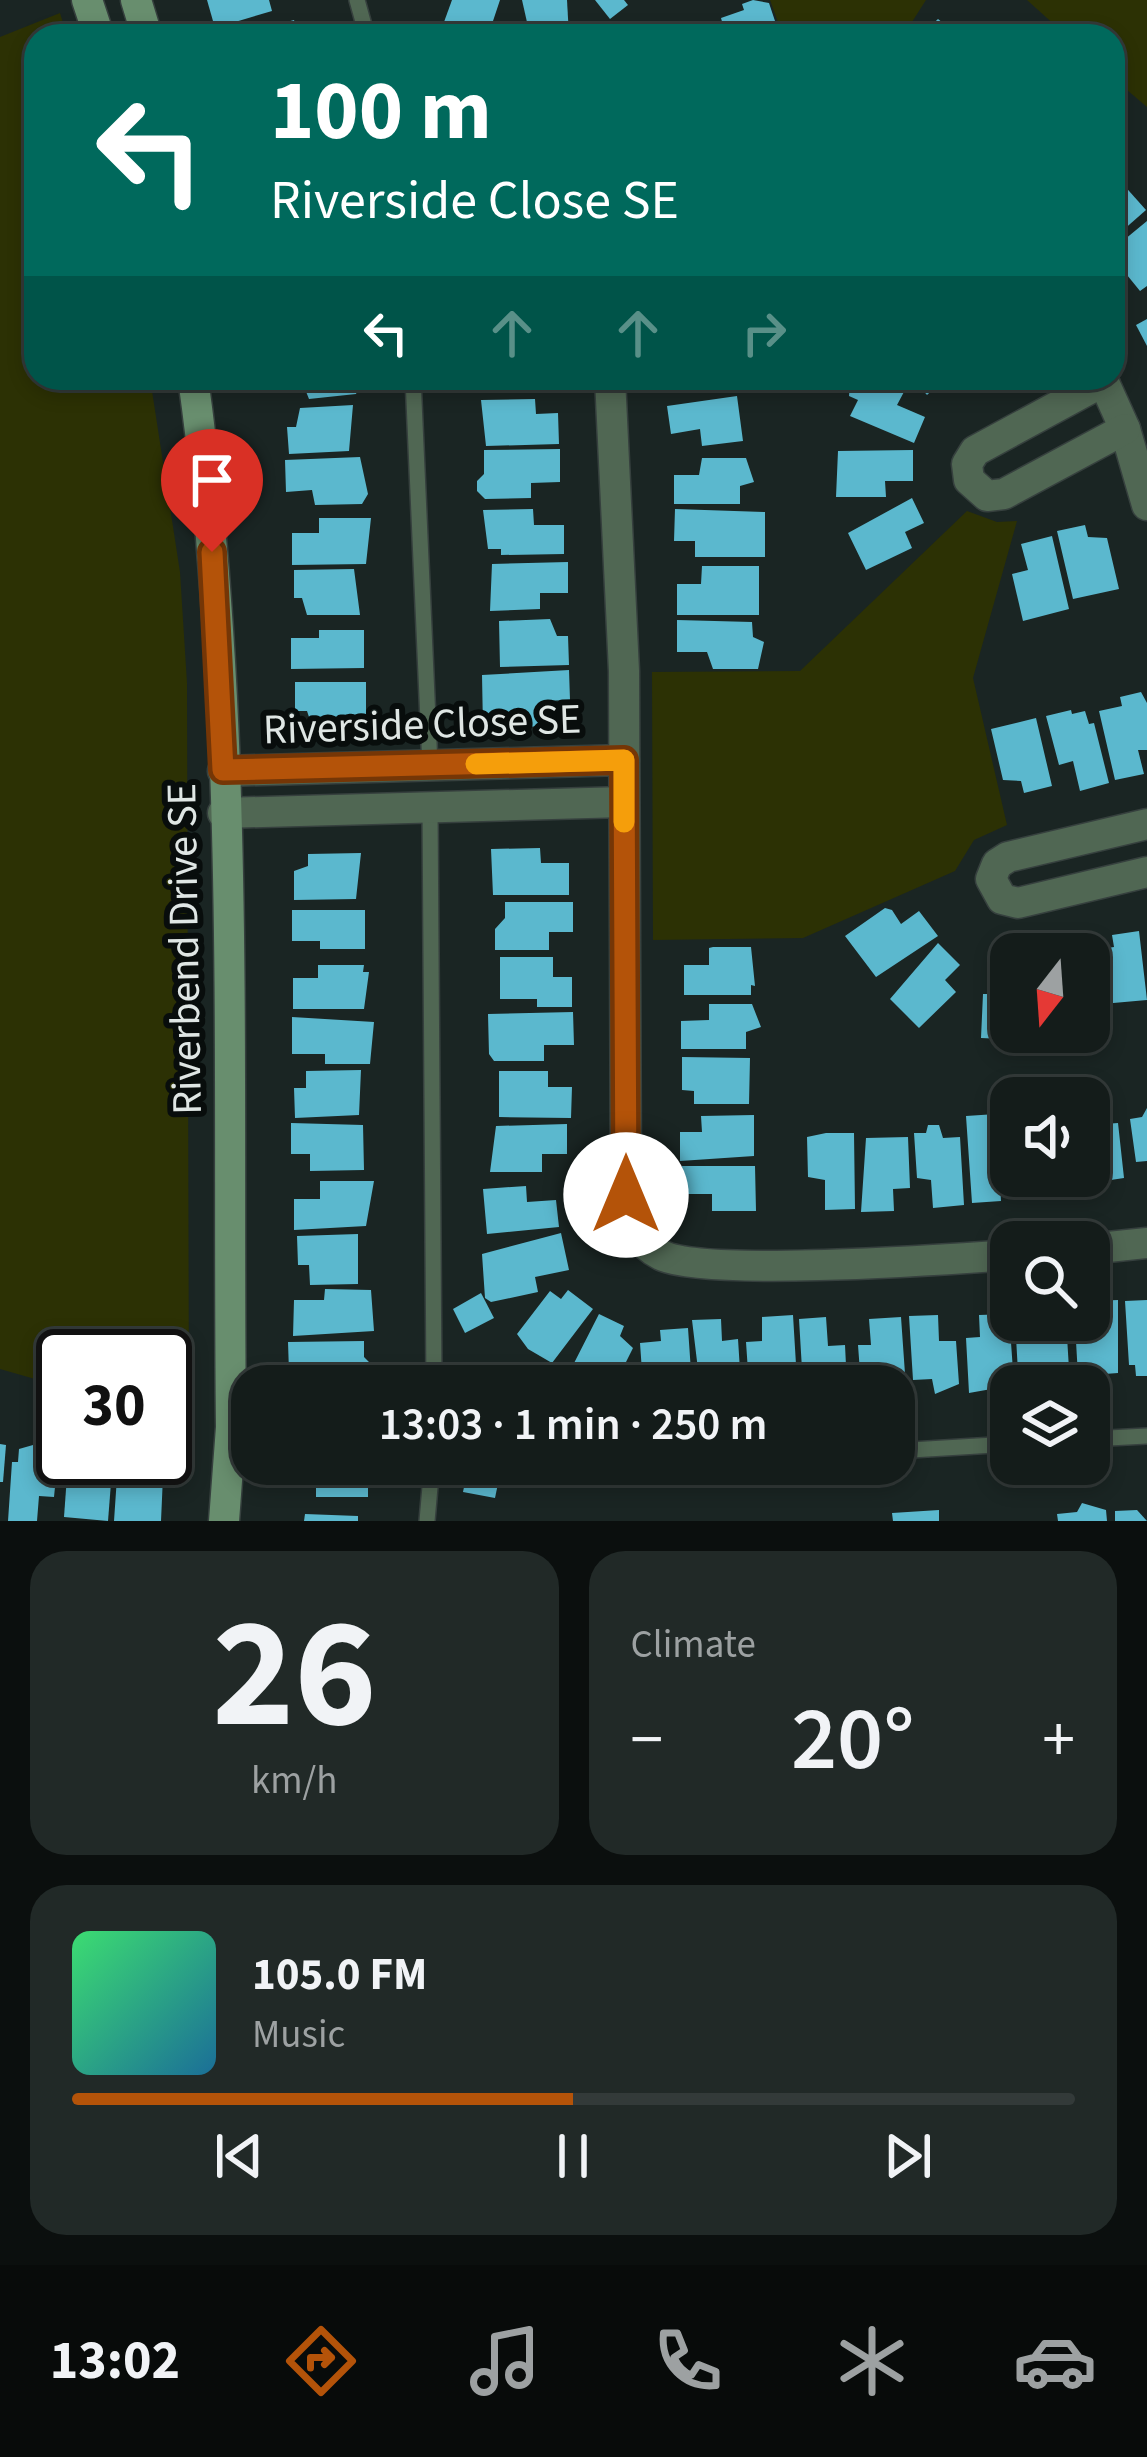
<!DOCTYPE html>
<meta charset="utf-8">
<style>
body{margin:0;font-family:"Source Sans 3",sans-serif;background:#212927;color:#f1f3f6;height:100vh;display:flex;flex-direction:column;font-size:45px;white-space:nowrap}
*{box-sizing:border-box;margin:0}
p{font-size:39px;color:#9da1a2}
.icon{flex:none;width:66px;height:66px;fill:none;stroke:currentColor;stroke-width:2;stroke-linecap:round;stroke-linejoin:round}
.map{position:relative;height:1521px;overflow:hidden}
.side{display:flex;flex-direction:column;gap:30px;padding:30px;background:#0b0f0e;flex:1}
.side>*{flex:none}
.banner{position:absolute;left:24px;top:24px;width:1101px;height:366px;border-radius:36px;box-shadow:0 6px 18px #0003,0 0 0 3px #333a39;background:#00695c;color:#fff;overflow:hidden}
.needle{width:78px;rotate:197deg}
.buttons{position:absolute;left:990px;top:933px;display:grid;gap:24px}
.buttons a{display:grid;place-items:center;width:120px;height:120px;border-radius:24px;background:#141c1a;box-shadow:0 6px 18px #0003,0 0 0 3px #333a39;font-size:60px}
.speed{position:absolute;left:36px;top:1329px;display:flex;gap:24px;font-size:60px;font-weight:700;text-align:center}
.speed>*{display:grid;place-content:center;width:156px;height:156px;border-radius:50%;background:#141c1a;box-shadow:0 6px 18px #0003,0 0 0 3px #333a39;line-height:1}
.speed .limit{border:6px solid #111;border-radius:18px;background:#fff;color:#111}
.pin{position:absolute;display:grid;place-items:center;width:102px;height:102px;color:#fff;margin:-123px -51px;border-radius:50% 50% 50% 0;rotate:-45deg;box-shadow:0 0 12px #0007}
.pin .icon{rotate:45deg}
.me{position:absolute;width:132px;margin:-66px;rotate:0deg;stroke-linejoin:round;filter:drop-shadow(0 0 9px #0008)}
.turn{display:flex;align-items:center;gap:42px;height:252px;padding:0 48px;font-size:54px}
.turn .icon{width:156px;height:156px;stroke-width:2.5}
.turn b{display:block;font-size:84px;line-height:102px}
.lanes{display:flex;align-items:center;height:114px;padding:0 48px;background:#0003;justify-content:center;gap:60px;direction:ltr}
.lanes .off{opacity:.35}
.big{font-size:90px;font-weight:600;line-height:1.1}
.side .tile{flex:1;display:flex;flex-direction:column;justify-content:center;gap:18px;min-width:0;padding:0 42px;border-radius:36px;background:#212927}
.side .dial{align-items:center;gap:0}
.dial b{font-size:156px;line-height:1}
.song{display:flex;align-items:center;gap:36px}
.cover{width:144px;height:144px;border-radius:18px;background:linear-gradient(135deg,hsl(140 70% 55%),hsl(200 70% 35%))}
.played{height:12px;border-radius:6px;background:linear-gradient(90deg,#b45309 50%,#333a39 50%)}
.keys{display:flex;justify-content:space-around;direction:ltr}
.heat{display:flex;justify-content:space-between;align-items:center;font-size:66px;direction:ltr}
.side .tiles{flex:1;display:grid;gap:30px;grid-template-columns:1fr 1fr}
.tile:last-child{grid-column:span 2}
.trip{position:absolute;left:231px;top:1365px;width:684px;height:120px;border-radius:36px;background:#141c1a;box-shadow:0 6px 18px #0003,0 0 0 3px #333a39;font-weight:600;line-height:120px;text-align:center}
.tab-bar{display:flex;height:192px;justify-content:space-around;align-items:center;background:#080b0a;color:#9da1a2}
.tab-bar .icon{width:84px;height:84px}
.tab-bar .active{color:#b45309}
.tab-bar b{font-size:54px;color:#f1f3f6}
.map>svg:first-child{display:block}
</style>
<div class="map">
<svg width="1147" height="1521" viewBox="0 0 1147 1521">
<rect width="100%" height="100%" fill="#1a2523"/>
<g fill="#2c3104">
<polygon points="770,0 926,0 903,36 783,36"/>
<polygon points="1027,0 1147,0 1147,107 1113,78 1113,36 1067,36"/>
<polygon points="60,13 67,36 36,36 36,378 150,378 180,572 187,683 189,1421 165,1415 165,1356 63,1356 63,1387 0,1369 0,37"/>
<polygon points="967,511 997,522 1017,521 973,678 1007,825 974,840 955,871 803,938 653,940 652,672 800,671"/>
</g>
<g fill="#5bb8ce">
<polygon points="207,0 269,0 272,11 215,28"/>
<polygon points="452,0 500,0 490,30 444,22"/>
<polygon points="522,0 567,0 569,36 529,31"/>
<polygon points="595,0 624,0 628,5 610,19"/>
<polygon points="753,0 769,3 780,36 726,36 721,18 744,10 742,4"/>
<polygon points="938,19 954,32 951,36 920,36"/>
<polygon points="294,20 299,36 212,36 249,24 251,32"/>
<polygon points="1113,173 1146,210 1113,239"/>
<polygon points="1147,221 1147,286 1140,291 1127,275 1113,287 1113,249"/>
<polygon points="1147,319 1147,346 1136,325"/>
<polygon points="278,378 359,378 360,384 356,394 309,399 303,384 279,387"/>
<polygon points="474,378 526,378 527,389 475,390"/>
<polygon points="877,378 905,390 897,405 925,417 914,443 850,416 858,400 849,396 850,383"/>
<polygon points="912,378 965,378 953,389 944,379 927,395"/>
<polygon points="737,396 743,441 702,446 700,429 671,434 667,406"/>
<polygon points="535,399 536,414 558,413 559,444 486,446 481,400"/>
<polygon points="353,405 349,451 289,454 287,427 296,427 300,408"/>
<polygon points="560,449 560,482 531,483 531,498 485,499 477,491 477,481 484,474 484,450"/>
<polygon points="913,450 913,481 885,481 886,497 836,497 838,451"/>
<polygon points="360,457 368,494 362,504 315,505 312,490 286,492 285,460"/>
<polygon points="702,458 746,458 754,482 740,486 740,504 674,504 674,475 699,475"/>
<polygon points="912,498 924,523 905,532 912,548 866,570 848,533"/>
<polygon points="533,509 534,525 564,525 564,554 501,555 501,549 488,549 483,510"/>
<polygon points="675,509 765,512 765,557 695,557 695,541 674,541"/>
<polygon points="319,518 371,518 366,564 292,565 292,533 319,533"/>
<polygon points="1085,525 1088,537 1107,538 1119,589 1073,599 1057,531"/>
<polygon points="1052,536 1069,609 1023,621 1012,574 1028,570 1021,544"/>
<polygon points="568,562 568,593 540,593 540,609 490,611 492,564"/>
<polygon points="702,566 759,566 759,615 677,615 677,584 701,584"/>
<polygon points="354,569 360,615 307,615 302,598 294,598 294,570"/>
<polygon points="550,619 557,636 568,636 569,665 500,667 499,621"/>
<polygon points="677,620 752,622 753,637 764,642 758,669 713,669 707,652 677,652"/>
<polygon points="319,630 364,630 364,668 291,669 291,638 319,638"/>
<polygon points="569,670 570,700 541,701 541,707 549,707 550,726 483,728 482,675"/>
<polygon points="295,682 366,682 366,729 313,729 307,711 295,711"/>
<polygon points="1141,692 1147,703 1147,750 1138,750 1144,774 1115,780 1099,711 1122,706 1120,697"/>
<polygon points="1071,710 1072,714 1085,711 1089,724 1094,723 1109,783 1080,791 1073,761 1059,765 1046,716"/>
<polygon points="1036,718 1052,786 1024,793 1021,781 1003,780 991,729"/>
<polygon points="491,849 540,848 541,863 569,863 569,895 493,895"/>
<polygon points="361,853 356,899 294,900 294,871 308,866 308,854"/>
<polygon points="505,902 573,902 573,932 549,932 549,950 495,950 495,929 505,918"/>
<polygon points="885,908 892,910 901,924 919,911 938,936 876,977 845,936"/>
<polygon points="292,910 365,910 365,949 320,949 320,941 292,941"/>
<polygon points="1139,931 1147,1000 1102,1004 1094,950 1114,947 1112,935"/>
<polygon points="938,943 960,965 945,980 956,992 919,1028 890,999"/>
<polygon points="751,947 755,986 751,985 751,995 684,995 684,965 709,965 709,948 713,947"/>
<polygon points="500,957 553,957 553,977 572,977 572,1007 537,1007 537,999 500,999"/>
<polygon points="1002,963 1011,964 1011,1032 1026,1032 1025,1040 981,1038 983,994 1000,994"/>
<polygon points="318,965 364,965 363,972 369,972 364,1009 293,1009 293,978 318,978"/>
<polygon points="709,1004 752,1004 761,1027 746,1032 746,1049 681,1049 681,1021 709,1020"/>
<polygon points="573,1012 574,1045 544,1045 544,1061 494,1061 489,1054 488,1014"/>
<polygon points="292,1017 374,1022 370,1064 325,1064 325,1054 292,1054"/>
<polygon points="682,1057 750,1058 749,1104 694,1104 694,1091 682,1090"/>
<polygon points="361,1070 359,1115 295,1118 294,1088 306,1088 306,1071"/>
<polygon points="499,1071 548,1071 548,1087 572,1087 571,1118 499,1117"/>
<polygon points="1147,1108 1147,1161 1136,1162 1130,1119 1142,1117"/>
<polygon points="1011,1113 1015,1181 1000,1182 1001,1201 972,1203 966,1116"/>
<polygon points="754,1115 754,1156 680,1161 680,1132 702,1132 701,1116"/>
<polygon points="1103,1118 1104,1124 1118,1123 1124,1178 1104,1181 1105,1190 1078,1194 1076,1176 1089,1176 1089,1120"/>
<polygon points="291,1123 363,1125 364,1170 310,1171 310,1154 291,1154"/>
<polygon points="567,1124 567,1154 542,1154 542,1172 490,1172 496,1126"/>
<polygon points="928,1125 939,1125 943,1138 960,1137 964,1205 933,1208 931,1180 917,1178 914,1133 926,1133"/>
<polygon points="826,1133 854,1133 855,1209 825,1210 825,1180 808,1177 807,1137"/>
<polygon points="908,1137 910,1188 893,1189 894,1211 861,1212 866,1138"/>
<polygon points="682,1166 755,1166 756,1211 712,1211 712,1194 683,1194"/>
<polygon points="1041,1176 1070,1176 1072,1195 1043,1198"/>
<polygon points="320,1181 374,1181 366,1226 294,1230 294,1199 320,1199"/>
<polygon points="526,1186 527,1202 556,1200 559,1227 487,1234 483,1189"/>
<polygon points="561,1233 569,1270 535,1277 538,1292 491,1302 485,1298 482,1254"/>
<polygon points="358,1234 358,1284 310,1285 309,1265 298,1265 297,1236"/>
<polygon points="325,1289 371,1290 374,1331 293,1336 294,1300 324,1300"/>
<polygon points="568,1290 593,1309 552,1363 528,1349 517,1334 550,1291 561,1299"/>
<polygon points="481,1293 494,1318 465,1333 453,1309"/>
<polygon points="1118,1300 1118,1373 1078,1376 1075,1324 1091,1323 1090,1301"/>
<polygon points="1147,1300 1147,1376 1136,1376 1135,1365 1129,1365 1125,1301"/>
<polygon points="599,1314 624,1326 620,1336 633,1348 614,1386 599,1386 570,1371"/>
<polygon points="1009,1314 1014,1385 969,1393 966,1338 980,1337 979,1315"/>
<polygon points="793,1315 797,1381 749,1386 746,1342 762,1341 762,1317"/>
<polygon points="938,1315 939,1341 956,1341 959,1384 935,1394 932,1379 913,1380 909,1316"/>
<polygon points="826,1317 828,1346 845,1345 847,1386 803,1386 799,1319"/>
<polygon points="901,1317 906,1388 861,1386 858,1345 871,1345 869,1319"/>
<polygon points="721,1319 722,1341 738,1339 741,1386 700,1386 692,1320"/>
<polygon points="1015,1320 1066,1320 1069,1369 1060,1369 1061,1374 1018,1372"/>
<polygon points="688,1328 692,1386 643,1386 640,1343 661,1341 660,1330"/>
<polygon points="364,1341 364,1357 370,1363 363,1386 311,1386 311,1372 289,1372 288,1342"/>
<polygon points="0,1444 6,1445 3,1482 0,1482"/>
<polygon points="33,1445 59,1447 54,1497 39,1496 37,1521 8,1521 12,1462 18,1462 19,1449"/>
<polygon points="68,1462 112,1470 108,1521 64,1517"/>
<polygon points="295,1464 368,1464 368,1497 316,1497 316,1481 295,1480"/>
<polygon points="468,1467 500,1474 495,1498 463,1492"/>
<polygon points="145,1472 163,1476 161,1521 114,1521 117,1477 138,1478"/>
<polygon points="1082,1503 1106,1510 1107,1521 1058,1521 1057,1514 1077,1512"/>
<polygon points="939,1510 939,1521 893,1521 892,1513"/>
<polygon points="1137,1510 1147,1521 1115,1521 1115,1511"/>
<polygon points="305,1514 358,1516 358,1521 304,1521"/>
</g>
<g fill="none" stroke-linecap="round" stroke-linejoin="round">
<g stroke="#36403e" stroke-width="18">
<g id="lane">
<polyline points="357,0 367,36"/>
<polyline points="413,378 430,766"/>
<polyline points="430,807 434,1386"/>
<polyline points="1089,1439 1147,1436"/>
<polyline points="894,1451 1011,1444"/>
<polyline points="581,1464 639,1470 721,1464"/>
<polyline points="427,1521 432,1464"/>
</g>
</g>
<g stroke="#36403e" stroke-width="33">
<g id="street">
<path d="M610,378L624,671L626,1195C628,1221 637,1243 661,1255C704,1277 951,1259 1011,1255"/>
<polyline points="1102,378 1125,429 1147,505"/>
<polyline points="1104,381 975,451 967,464 969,480 987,496 1004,494 1125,429"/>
<polyline points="223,771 624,760"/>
<polyline points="223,813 624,802"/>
<polyline points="1147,824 1008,857 997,864 991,879 1002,899 1018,903 1147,872"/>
<polyline points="1089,1249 1147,1243"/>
</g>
</g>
<g stroke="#36403e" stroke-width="33">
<g id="secondary">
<polyline points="87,0 99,36"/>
<polyline points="136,0 147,36"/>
<path d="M193,378C241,722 227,1080 231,1427L224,1521"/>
</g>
</g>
<use href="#lane" stroke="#506753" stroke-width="15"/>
<use href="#street" stroke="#506753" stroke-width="30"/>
<use href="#secondary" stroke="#688e6e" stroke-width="30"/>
</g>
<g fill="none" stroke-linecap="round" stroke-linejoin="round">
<g stroke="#753606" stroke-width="30">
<polyline id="route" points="212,552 223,770 624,760 626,1195"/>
</g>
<use href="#route" stroke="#b45309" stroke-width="21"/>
<polyline stroke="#f59e0b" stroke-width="21" points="476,764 624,760 624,822"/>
</g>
<g text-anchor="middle" stroke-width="12" stroke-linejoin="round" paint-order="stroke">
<g font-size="42" fill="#dfe6e4" stroke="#080d0c">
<text transform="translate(422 723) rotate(-2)" y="15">Riverside Close SE</text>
<text transform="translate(183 949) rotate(-91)" y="15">Riverbend Drive SE</text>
</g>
</g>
</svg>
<div class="buttons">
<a><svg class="needle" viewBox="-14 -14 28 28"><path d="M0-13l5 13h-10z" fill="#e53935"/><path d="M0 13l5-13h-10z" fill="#9da1a2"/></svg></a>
<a><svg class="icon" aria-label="sound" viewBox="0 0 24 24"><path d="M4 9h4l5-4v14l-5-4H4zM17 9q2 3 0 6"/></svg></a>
<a><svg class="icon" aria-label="search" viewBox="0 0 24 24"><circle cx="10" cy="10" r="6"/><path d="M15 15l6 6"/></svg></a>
<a><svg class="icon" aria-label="layers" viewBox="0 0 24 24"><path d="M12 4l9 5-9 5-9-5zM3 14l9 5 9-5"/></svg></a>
</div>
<div class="speed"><div class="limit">30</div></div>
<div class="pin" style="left:212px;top:552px;background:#d93025"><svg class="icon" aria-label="arrive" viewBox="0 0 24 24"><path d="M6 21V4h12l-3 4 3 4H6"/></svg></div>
<svg class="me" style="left:626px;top:1195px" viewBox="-20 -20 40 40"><circle r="19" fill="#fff"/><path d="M0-13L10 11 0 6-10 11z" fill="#b45309"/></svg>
<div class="trip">13:03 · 1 min · 250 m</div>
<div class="banner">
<div class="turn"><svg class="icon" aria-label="left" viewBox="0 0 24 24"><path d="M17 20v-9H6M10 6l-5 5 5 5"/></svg><div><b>100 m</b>Riverside Close SE</div></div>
<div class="lanes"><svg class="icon" aria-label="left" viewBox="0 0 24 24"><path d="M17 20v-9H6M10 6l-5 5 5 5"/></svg><svg class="icon off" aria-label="ahead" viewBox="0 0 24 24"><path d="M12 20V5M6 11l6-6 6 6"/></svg><svg class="icon off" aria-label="ahead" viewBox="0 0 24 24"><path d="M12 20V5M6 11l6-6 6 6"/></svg><svg class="icon off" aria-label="right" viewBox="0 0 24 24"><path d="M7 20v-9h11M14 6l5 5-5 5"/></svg></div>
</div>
</div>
<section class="side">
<div class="tiles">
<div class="tile dial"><b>26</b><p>km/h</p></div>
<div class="tile"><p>Climate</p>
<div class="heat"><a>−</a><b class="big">20°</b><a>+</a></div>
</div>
<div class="tile">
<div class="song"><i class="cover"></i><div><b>105.0 FM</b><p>Music</p></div></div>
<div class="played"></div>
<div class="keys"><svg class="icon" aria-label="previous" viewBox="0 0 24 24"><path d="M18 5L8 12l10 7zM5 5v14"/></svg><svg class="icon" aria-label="pause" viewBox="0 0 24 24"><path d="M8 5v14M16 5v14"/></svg><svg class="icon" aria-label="next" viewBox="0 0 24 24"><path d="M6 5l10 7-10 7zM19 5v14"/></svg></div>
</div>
</div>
</section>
<nav class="tab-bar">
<b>13:02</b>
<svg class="icon active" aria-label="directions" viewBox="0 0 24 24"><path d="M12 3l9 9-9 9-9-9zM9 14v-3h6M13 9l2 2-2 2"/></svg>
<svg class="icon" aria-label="music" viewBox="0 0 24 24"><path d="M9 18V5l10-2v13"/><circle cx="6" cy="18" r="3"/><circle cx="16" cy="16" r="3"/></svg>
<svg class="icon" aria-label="phone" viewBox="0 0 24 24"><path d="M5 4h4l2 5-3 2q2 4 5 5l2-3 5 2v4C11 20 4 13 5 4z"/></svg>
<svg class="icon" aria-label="climate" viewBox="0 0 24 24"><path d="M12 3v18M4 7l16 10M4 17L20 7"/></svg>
<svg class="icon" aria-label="car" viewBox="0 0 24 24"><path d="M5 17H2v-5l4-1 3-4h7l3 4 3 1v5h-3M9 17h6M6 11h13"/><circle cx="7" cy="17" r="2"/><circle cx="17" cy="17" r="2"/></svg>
</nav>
